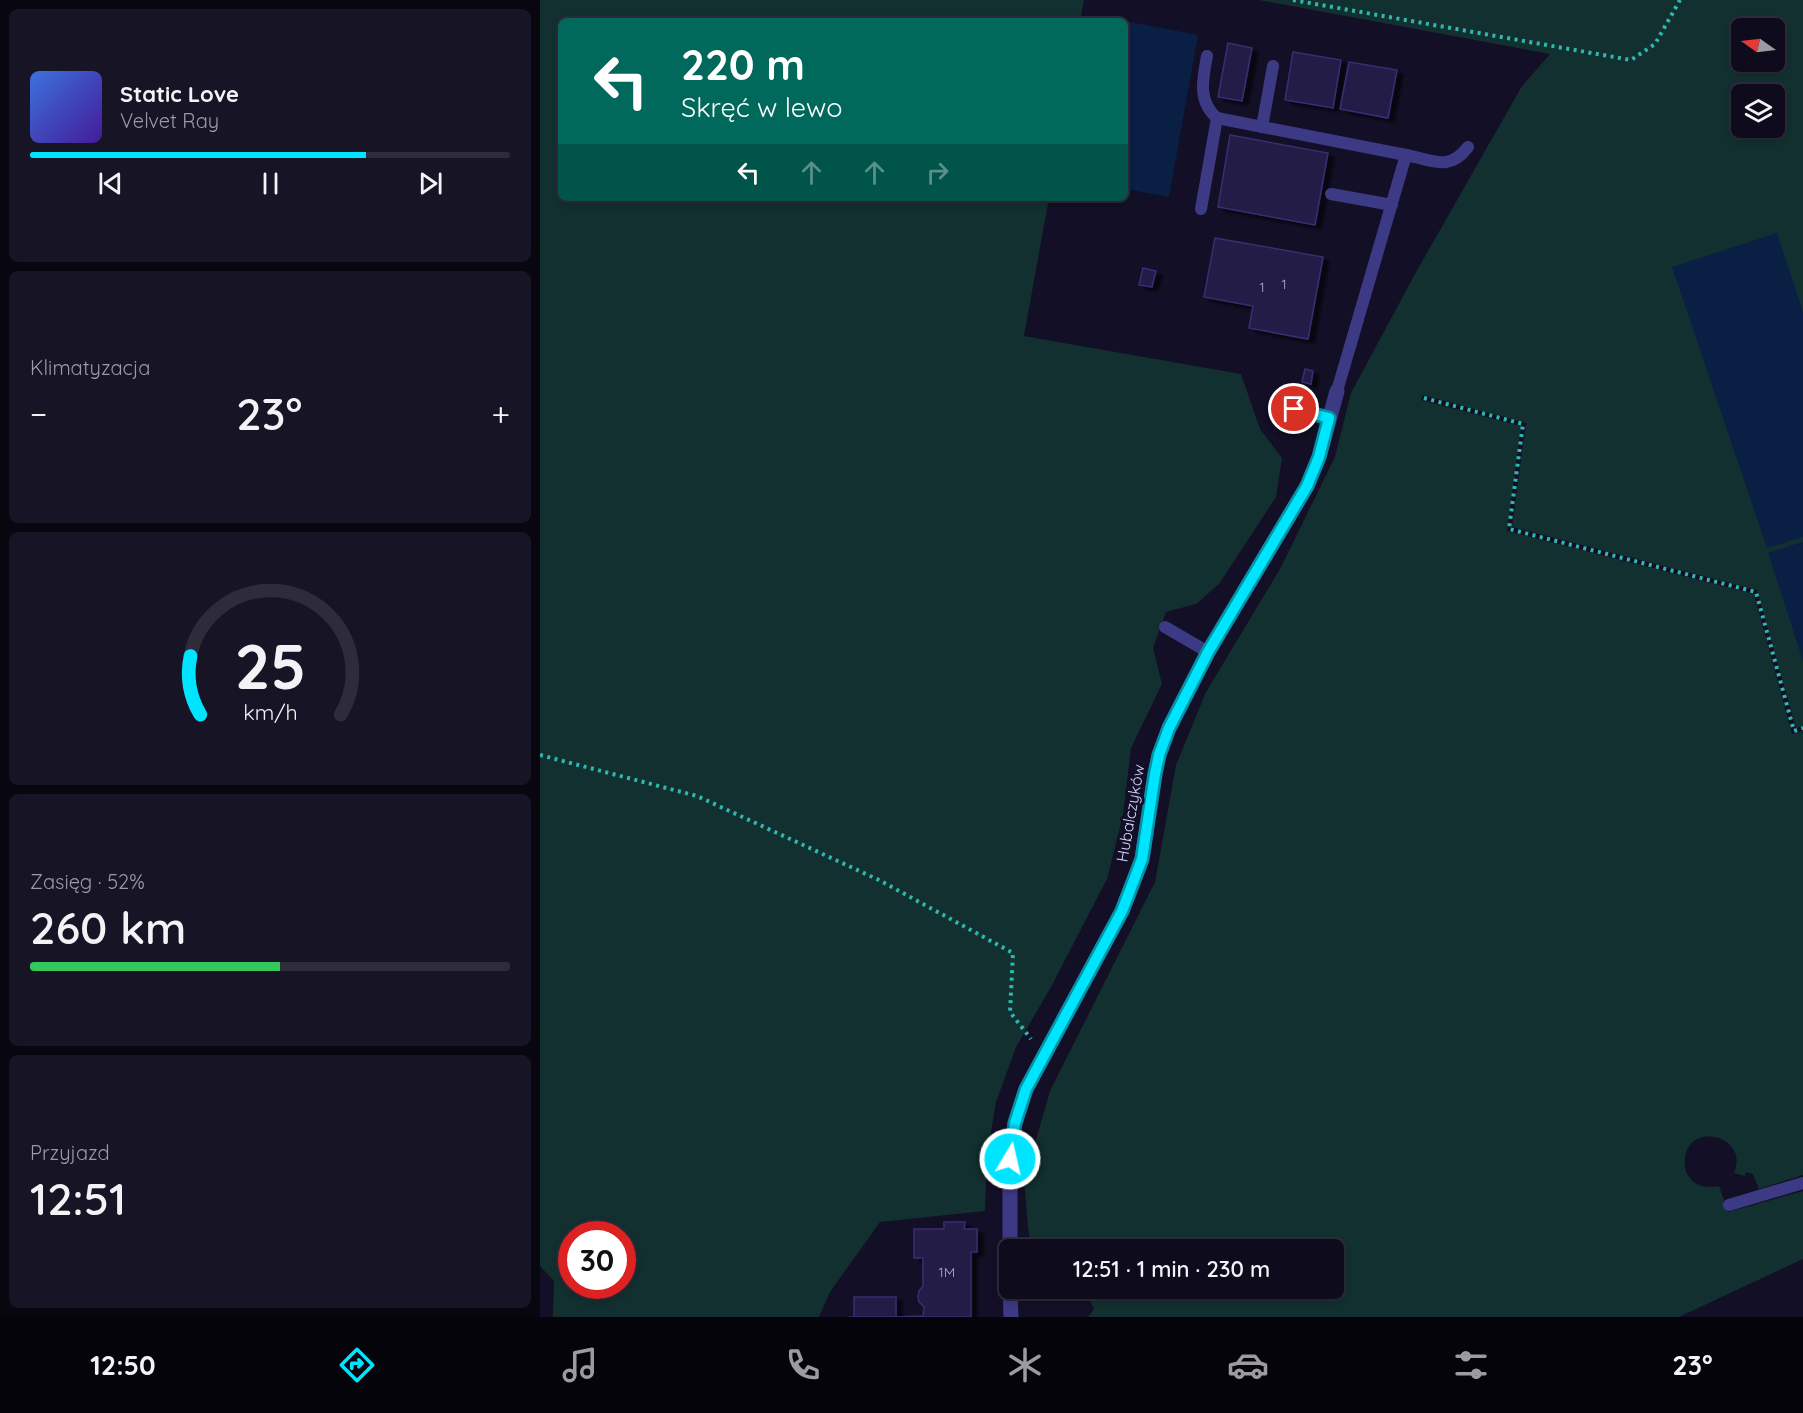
<!DOCTYPE html>
<html lang="pl">
<meta charset="utf-8">
<style>
body{margin:0;font-family:Quicksand,sans-serif;background:#171425;color:#f1f3f6;height:100vh;display:flex;flex-direction:column;font-size:22px;white-space:nowrap}
*{box-sizing:border-box;margin:0}
p{font-size:20px;color:#9b9ba3}
.icon{flex:none;width:33px;height:33px;fill:none;stroke:currentColor;stroke-width:2;stroke-linecap:round;stroke-linejoin:round}
.map{position:relative;flex:1;overflow:hidden}
.details{display:flex;flex-direction:column;gap:9px;padding:9px;background:#08060f;width:540px}
.details>*{flex:none}
.banner{position:absolute;left:18px;top:18px;width:570px;height:183px;border-radius:9px;box-shadow:0 3px 9px #0003,0 0 0 2px #2e2b3b;background:#00695c;color:#fff;overflow:hidden}
.needle{width:39px;rotate:284deg}
.buttons{position:absolute;left:1191px;top:18px;display:grid;gap:12px}
.buttons a{display:grid;place-items:center;width:54px;height:54px;border-radius:9px;background:#0e0b1c;box-shadow:0 3px 9px #0003,0 0 0 2px #2e2b3b;font-size:30px}
.speed{position:absolute;left:18px;top:1221px;display:flex;gap:12px;font-size:30px;font-weight:700;text-align:center}
.speed>*{display:grid;place-content:center;width:78px;height:78px;border-radius:50%;background:#0e0b1c;box-shadow:0 3px 9px #0003,0 0 0 2px #2e2b3b;line-height:1}
.speed .limit{border:9px solid #d22;background:#fff;color:#111}
.pin{position:absolute;display:grid;place-items:center;width:51px;height:51px;color:#fff;margin:-26px;border:3px solid #fff;border-radius:50%;box-shadow:0 2px 6px #0007}
.me{position:absolute;width:66px;margin:-33px;rotate:9deg;stroke-linejoin:round;filter:drop-shadow(0 0 4px #0008)}
.turn{display:flex;align-items:center;gap:21px;height:126px;padding:0 24px;font-size:27px}
.turn .icon{width:78px;height:78px;stroke-width:2.5}
.turn b{display:block;font-size:42px;line-height:51px}
.lanes{display:flex;align-items:center;height:57px;padding:0 24px;background:#0003;justify-content:center;gap:30px;direction:ltr}
.lanes .off{opacity:.35}
.big{font-size:45px;font-weight:600;line-height:1.1}
.details .tile{flex:1;display:flex;flex-direction:column;justify-content:center;gap:9px;min-width:0;padding:0 21px;border-radius:9px;background:#171425}
.details .dial{align-items:center;gap:0}
.dial svg{height:156px;overflow:visible;fill:none;stroke:#2e2b3b;stroke-width:7;stroke-linecap:round;text-anchor:middle}
.dial text{fill:#f1f3f6;stroke:none}
.song{display:flex;align-items:center;gap:18px}
.cover{width:72px;height:72px;border-radius:9px;background:linear-gradient(135deg,hsl(220 70% 55%),hsl(260 70% 35%))}
.played{height:6px;border-radius:3px;background:linear-gradient(90deg,#00e5ff 70%,#2e2b3b 70%)}
.keys{display:flex;justify-content:space-around;direction:ltr}
.heat{display:flex;justify-content:space-between;align-items:center;font-size:33px;direction:ltr}
.charge{height:9px;border-radius:4px;background:linear-gradient(90deg,#34c759 52%,#2e2b3b 0)}
.trip{position:absolute;left:459px;top:1239px;width:345px;height:60px;border-radius:9px;background:#0e0b1c;box-shadow:0 3px 9px #0003,0 0 0 2px #2e2b3b;font-weight:600;line-height:60px;text-align:center}
.tab-bar{display:flex;height:96px;justify-content:space-around;align-items:center;background:#06040b;color:#9b9ba3}
.tab-bar .icon{width:42px;height:42px}
.tab-bar .on{color:#00e5ff}
.tab-bar b{font-size:27px;color:#f1f3f6}
main{display:flex;flex:1;min-height:0}
.map>svg:first-child{display:block}
</style>
<main>
<section class="details">
<div class="tile">
<div class="song"><i class="cover"></i><div><b>Static Love</b><p>Velvet Ray</p></div></div>
<div class="played"></div>
<div class="keys"><svg class="icon" aria-label="previous" viewBox="0 0 24 24"><path d="M18 5L8 12l10 7zM5 5v14"/></svg><svg class="icon" aria-label="pause" viewBox="0 0 24 24"><path d="M8 5v14M16 5v14"/></svg><svg class="icon" aria-label="next" viewBox="0 0 24 24"><path d="M6 5l10 7-10 7zM19 5v14"/></svg></div>
</div>
<div class="tile"><p>Klimatyzacja</p>
<div class="heat"><a>−</a><b class="big">23°</b><a>+</a></div>
</div>
<div class="tile dial"><svg viewBox="0 0 100 80">
<path d="M14 69A42 42 0 1 1 86 69"/>
<path d="M14 69A42 42 0 0 1 9 39" stroke="#00e5ff"/>
<text x="50" y="56" font-size="32" font-weight="700">25</text>
<text x="50" y="72" font-size="11">km/h</text>
</svg></div>
<div class="tile"><p>Zasięg · 52%</p><b class="big">260 km</b><div class="charge"></div></div>
<div class="tile"><p>Przyjazd</p><b class="big">12:51</b></div>
</section>
<div class="map">
<svg width="1263" height="1317" viewBox="0 0 1263 1317">
<defs>
<filter id="shadow"><feDropShadow dx="6" dy="4" stdDeviation="1.5" flood-color="#0009"/></filter>
</defs>
<rect width="100%" height="100%" fill="#130f26"/>
<g fill="#12302f" fill-rule="evenodd">
<path d="M0,0H544L540,21H21V198H509L484,336L701,374L720,429L742,458L736,497L679,584L656,604L626,612L613,648L622,684L591,748L583,815L567,879L511,987L476,1047L456,1102L447,1156L445,1211L340,1222L290,1292L279,1317H13L14,1281L0,1266ZM32,1234H82V1286H32Z"/>
<path d="M719,0H1263V726L1256,728L1217,590L972,527L986,423L883,395L881,400L981,426L967,531L1214,594L1252,734L1263,731V1175L1219,1189L1213,1174L1206,1172L1205,1176L1194,1173C1210,1135 1148,1121 1145,1159C1144,1165 1145,1172 1149,1177C1156,1187 1167,1188 1179,1186L1188,1212L1263,1191V1259L1139,1317H548L554,1309L544,1289L794,1288V1250L505,1249L489,1236L484,1182L510,1091L615,882L636,765L666,692L740,569L795,457L811,393L875,274L982,86L1010,54ZM1202,28H1234V62H1202ZM1202,94H1234V128H1202Z"/>
</g>
<g fill="#0a1f44">
<polygon points="585,21 658,35 629,197 585,189"/>
<polygon points="1237,233 1263,312 1263,537 1227,548 1132,267"/>
<polygon points="1263,542 1263,661 1228,553"/>
</g>
<g fill="#241b47" stroke="#3b2d73" stroke-width="1.5" filter="url(#shadow)">
<polygon points="688,43 712,48 702,101 678,97"/>
<polygon points="753,52 801,60 793,108 745,100"/>
<polygon points="809,62 857,70 848,118 800,109"/>
<polygon points="690,135 788,153 775,225 678,207"/>
<polygon points="675,238 783,257 768,339 709,328 713,306 664,297"/>
<polygon points="603,268 616,271 612,287 599,285"/>
<polygon points="765,369 773,371 771,384 762,382"/>
<polygon points="404,1222 425,1222 424,1229 437,1229 437,1252 431,1252 431,1317 309,1317 314,1317 314,1297 356,1297 356,1317 383,1316 384,1307 379,1302 378,1297 379,1291 383,1286 383,1258 374,1258 374,1229 404,1229"/>
</g>
<g fill="none" stroke-linecap="round" stroke-linejoin="round">
<g stroke="#2fb8b0" stroke-width="4" stroke-dasharray="3 4.5" stroke-linecap="butt">
<polyline points="753,0 1091,60 1115,44 1140,0"/>
<polyline points="884,398 983,424 969,529 1216,592 1254,731 1263,728"/>
<polyline points="0,755 157,796 339,880 473,953 470,1012 491,1039"/>
</g>
<g stroke="#3d3a85" stroke-width="12">
<path d="M667,56C663,78 657,101 677,118L866,155"/>
<polyline points="722,127 733,66"/>
<polyline points="791,194 852,205"/>
<polyline points="661,209 677,118"/>
<path d="M797,391L866,155C893,160 909,172 928,147"/>
<polyline points="755,409 789,418"/>
<polyline points="625,627 668,652"/>
<polyline points="1189,1205 1263,1183"/>
</g>
<g stroke="#3d3a85" stroke-width="15">
<polyline points="470,1255 470,1159 475,1123 486,1089 582,911 602,859 615,774 619,755 629,728 668,652 767,486 779,457 797,391"/>
<polyline points="470,1288 471,1317"/>
</g>
</g>
<g fill="none" stroke-linecap="round" stroke-linejoin="round">
<g stroke="#0095a6" stroke-width="15">
<polyline id="route" points="470,1159 475,1123 486,1089 582,911 602,859 615,774 619,755 629,728 668,652 767,486 779,457 789,418 754,409"/>
</g>
<use href="#route" stroke="#00e5ff" stroke-width="10"/>
</g>
<g text-anchor="middle" stroke-width="6" stroke-linejoin="round" paint-order="stroke">
<g font-size="14" fill="#aca6d1">
<text x="744" y="289">1</text>
<text x="722" y="292">1</text>
<text x="407" y="1277">1M</text>
</g>
<g font-size="16" fill="#d9d4ff" stroke="#130f26">
<text transform="translate(590 813) rotate(-80)" y="6">Hubalczyków</text>
</g>
</g>
</svg>
<div class="buttons">
<a><svg class="needle" viewBox="-14 -14 28 28"><path d="M0-13l5 13h-10z" fill="#e53935"/><path d="M0 13l5-13h-10z" fill="#9b9ba3"/></svg></a>
<a><svg class="icon" aria-label="layers" viewBox="0 0 24 24"><path d="M12 4l9 5-9 5-9-5zM3 14l9 5 9-5"/></svg></a>
</div>
<div class="speed"><div class="limit">30</div></div>
<div class="pin" style="left:754px;top:409px;background:#d93025"><svg class="icon" aria-label="arrive" viewBox="0 0 24 24"><path d="M6 21V4h12l-3 4 3 4H6"/></svg></div>
<svg class="me" style="left:470px;top:1159px" viewBox="-20 -20 40 40"><circle r="17" fill="#00e5ff" stroke="#fff" stroke-width="3"/><path d="M0-11L8 9 0 5-8 9z" fill="#fff"/></svg>
<div class="trip">12:51 · 1 min · 230 m</div>
<div class="banner">
<div class="turn"><svg class="icon" aria-label="left" viewBox="0 0 24 24"><path d="M17 20v-9H6M10 6l-5 5 5 5"/></svg><div><b>220 m</b>Skręć w lewo</div></div>
<div class="lanes"><svg class="icon" aria-label="left" viewBox="0 0 24 24"><path d="M17 20v-9H6M10 6l-5 5 5 5"/></svg><svg class="icon off" aria-label="ahead" viewBox="0 0 24 24"><path d="M12 20V5M6 11l6-6 6 6"/></svg><svg class="icon off" aria-label="ahead" viewBox="0 0 24 24"><path d="M12 20V5M6 11l6-6 6 6"/></svg><svg class="icon off" aria-label="right" viewBox="0 0 24 24"><path d="M7 20v-9h11M14 6l5 5-5 5"/></svg></div>
</div>
</div>
</main>
<nav class="tab-bar">
<b>12:50</b>
<svg class="icon on" aria-label="directions" viewBox="0 0 24 24"><path d="M12 3l9 9-9 9-9-9zM9 14v-3h6M13 9l2 2-2 2"/></svg>
<svg class="icon" aria-label="music" viewBox="0 0 24 24"><path d="M9 18V5l10-2v13"/><circle cx="6" cy="18" r="3"/><circle cx="16" cy="16" r="3"/></svg>
<svg class="icon" aria-label="phone" viewBox="0 0 24 24"><path d="M5 4h4l2 5-3 2q2 4 5 5l2-3 5 2v4C11 20 4 13 5 4z"/></svg>
<svg class="icon" aria-label="climate" viewBox="0 0 24 24"><path d="M12 3v18M4 7l16 10M4 17L20 7"/></svg>
<svg class="icon" aria-label="car" viewBox="0 0 24 24"><path d="M5 17H2v-5l4-1 3-4h7l3 4 3 1v5h-3M9 17h6M6 11h13"/><circle cx="7" cy="17" r="2"/><circle cx="17" cy="17" r="2"/></svg>
<svg class="icon" aria-label="filters" viewBox="0 0 24 24"><path d="M4 7h16M4 17h16"/><circle cx="9" cy="7" r="2"/><circle cx="15" cy="17" r="2"/></svg>
<b>23°</b>
</nav>
